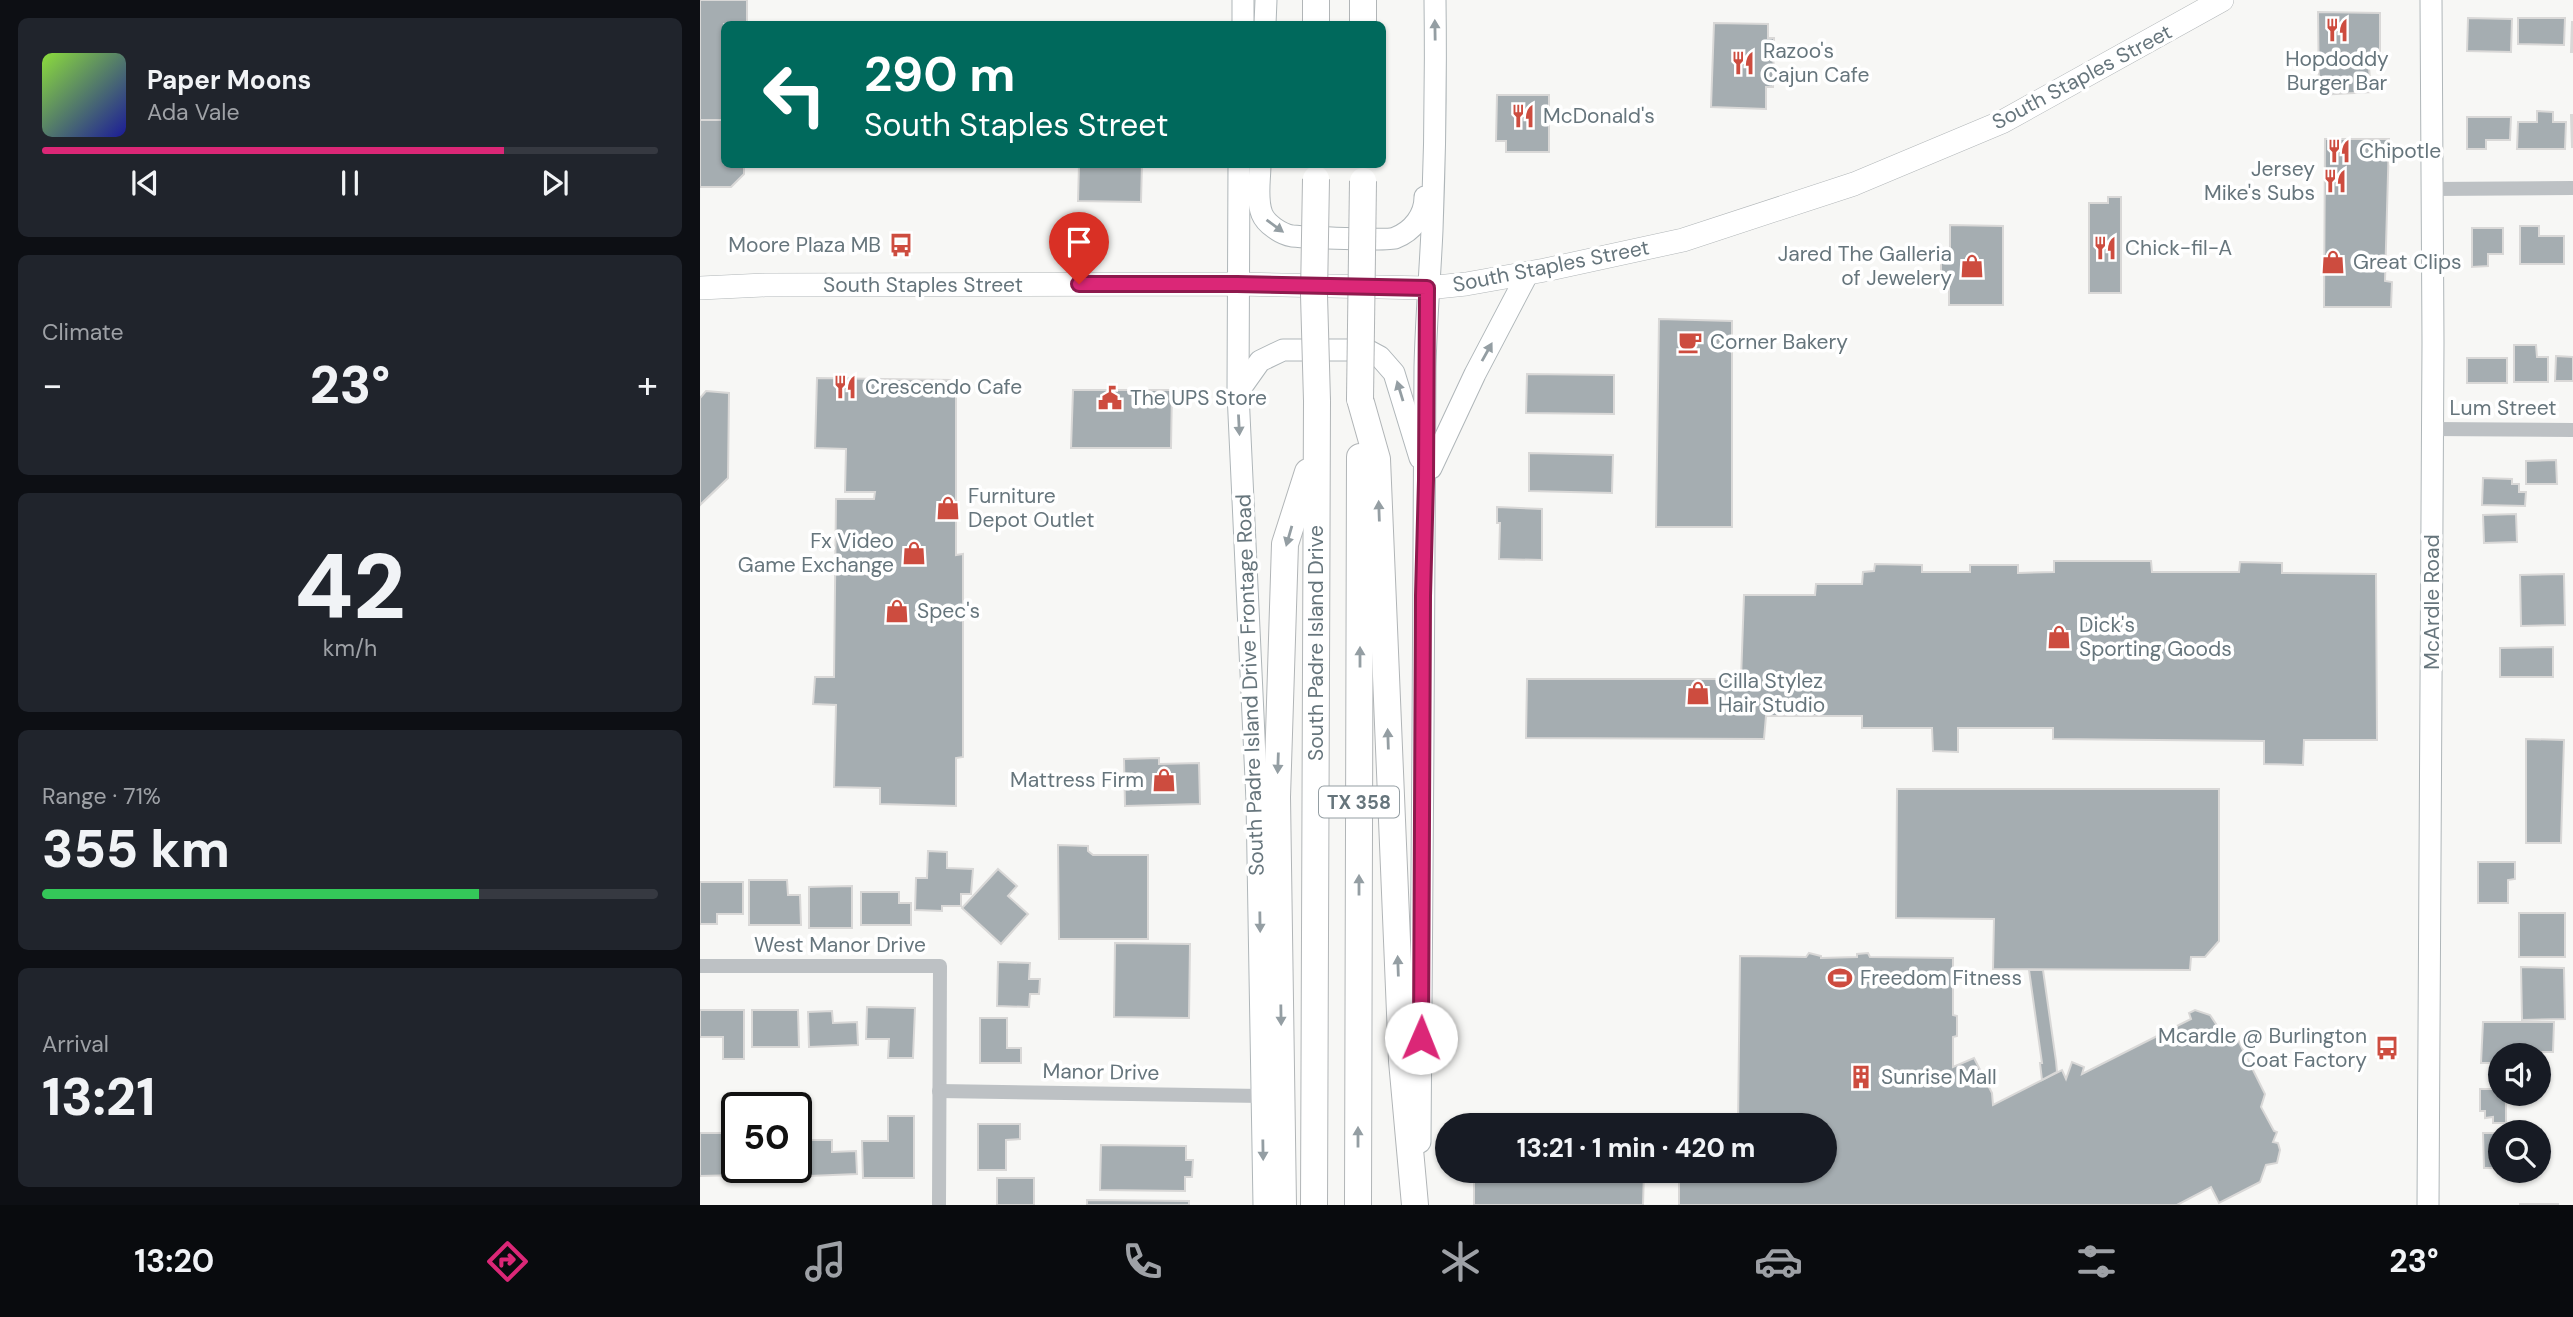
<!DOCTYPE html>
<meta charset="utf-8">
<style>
body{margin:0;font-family:"DM Sans",sans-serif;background:#20242c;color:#f1f3f6;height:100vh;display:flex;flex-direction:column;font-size:26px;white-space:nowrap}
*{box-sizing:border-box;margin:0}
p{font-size:23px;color:#9ea1a6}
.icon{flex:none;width:38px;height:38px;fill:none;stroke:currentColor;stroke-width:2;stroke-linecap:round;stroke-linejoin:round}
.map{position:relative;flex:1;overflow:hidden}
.details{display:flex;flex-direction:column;gap:18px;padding:18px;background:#0d0f14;width:700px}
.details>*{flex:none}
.guide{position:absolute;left:21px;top:21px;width:665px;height:147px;border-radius:10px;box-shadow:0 2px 5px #0004;background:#00695c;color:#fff;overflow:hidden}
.fabs{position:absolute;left:1788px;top:1043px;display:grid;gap:14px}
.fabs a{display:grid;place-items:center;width:63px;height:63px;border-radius:50%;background:#171b24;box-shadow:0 2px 5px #0004;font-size:35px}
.speed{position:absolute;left:21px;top:1092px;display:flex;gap:14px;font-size:35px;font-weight:700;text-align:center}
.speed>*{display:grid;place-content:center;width:91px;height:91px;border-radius:50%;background:#171b24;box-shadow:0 2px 5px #0004;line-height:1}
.speed .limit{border:4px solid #111;border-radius:10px;background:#fff;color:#111}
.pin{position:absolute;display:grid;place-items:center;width:60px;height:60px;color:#fff;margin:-72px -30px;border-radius:50% 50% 50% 0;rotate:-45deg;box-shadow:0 0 7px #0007}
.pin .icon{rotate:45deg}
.me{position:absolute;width:77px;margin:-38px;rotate:1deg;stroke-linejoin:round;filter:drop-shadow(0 0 5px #0008)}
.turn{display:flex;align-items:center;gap:24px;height:147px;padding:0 28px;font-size:32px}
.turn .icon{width:91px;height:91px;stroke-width:2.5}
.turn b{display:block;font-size:49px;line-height:60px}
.big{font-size:52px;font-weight:800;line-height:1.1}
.details .card{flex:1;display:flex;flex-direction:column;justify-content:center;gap:10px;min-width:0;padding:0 24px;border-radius:10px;background:#20242c}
.details .dial{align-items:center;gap:0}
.dial b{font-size:91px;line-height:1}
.song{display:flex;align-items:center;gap:21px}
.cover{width:84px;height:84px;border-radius:10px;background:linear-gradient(135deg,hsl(90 70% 55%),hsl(240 70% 35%))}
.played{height:7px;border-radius:4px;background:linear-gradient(90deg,#db2777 75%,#363941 75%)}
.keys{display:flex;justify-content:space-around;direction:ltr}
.heat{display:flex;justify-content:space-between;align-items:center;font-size:38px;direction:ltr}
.charge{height:10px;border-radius:5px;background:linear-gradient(90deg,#34c759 71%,#363941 0)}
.trip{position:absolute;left:735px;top:1113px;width:402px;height:70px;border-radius:35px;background:#171b24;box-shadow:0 2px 5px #0004;font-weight:800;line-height:70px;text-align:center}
.tab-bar{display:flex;height:112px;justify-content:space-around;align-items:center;background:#090b0e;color:#9ea1a6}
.tab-bar .icon{width:49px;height:49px}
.tab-bar .selected{color:#db2777}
.tab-bar b{font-size:32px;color:#f1f3f6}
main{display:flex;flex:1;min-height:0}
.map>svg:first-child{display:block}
</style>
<main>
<section class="details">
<div class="card">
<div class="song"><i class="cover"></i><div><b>Paper Moons</b><p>Ada Vale</p></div></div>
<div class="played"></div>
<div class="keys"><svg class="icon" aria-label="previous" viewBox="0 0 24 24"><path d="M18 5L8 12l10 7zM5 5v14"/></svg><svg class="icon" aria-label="pause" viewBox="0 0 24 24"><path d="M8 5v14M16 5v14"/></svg><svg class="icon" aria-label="next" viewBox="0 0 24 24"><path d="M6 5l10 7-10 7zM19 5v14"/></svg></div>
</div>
<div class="card"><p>Climate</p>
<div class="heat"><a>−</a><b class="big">23°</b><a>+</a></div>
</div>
<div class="card dial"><b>42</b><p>km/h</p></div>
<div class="card"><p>Range · 71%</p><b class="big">355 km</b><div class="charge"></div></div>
<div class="card"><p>Arrival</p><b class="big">13:21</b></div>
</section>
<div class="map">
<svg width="1873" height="1205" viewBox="0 0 1873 1205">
<rect width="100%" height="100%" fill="#f7f7f5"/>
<g fill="#a5adb1" stroke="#d9d8d7" stroke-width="2">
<polygon points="0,0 47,0 47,24 24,24 24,120 0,120"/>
<polygon points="1618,12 1680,13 1680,66 1669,67 1671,92 1619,95"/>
<polygon points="1768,18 1812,19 1811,52 1767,51"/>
<polygon points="1818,18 1865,18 1864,45 1818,44"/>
<polygon points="1872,22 1873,22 1873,52 1871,52"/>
<polygon points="1014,23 1068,24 1068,38 1074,38 1073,87 1066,87 1066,109 1011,107"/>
<polygon points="797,95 849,95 849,152 806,152 806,141 796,141"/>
<polygon points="1837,111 1853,112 1853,122 1866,122 1865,149 1817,149 1818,122 1837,122"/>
<polygon points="1871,115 1873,115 1873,147 1872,147"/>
<polygon points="1767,117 1811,117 1810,140 1786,140 1786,149 1767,149"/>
<polygon points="0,120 24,120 24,164 44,164 44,174 31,187 0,187"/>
<polygon points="1625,139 1689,139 1685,281 1692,282 1691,307 1624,307"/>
<polygon points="379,164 442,164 441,202 378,201"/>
<polygon points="1408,197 1421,197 1421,293 1389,293 1389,203 1408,203"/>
<polygon points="1250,225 1303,226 1303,305 1249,305 1249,276 1241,276 1241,256 1250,256"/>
<polygon points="1820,226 1839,226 1839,236 1864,236 1864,264 1820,264"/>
<polygon points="1772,228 1803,228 1803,254 1788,254 1788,266 1772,267"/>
<polygon points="959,319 1032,321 1032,527 956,527"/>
<polygon points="1814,345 1836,345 1837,357 1848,357 1848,382 1814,382"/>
<polygon points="1856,356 1873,357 1873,381 1855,381"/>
<rect x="1767" y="358" width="40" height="25"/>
<polygon points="827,374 914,375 914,414 826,413"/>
<polygon points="117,378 250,380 250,385 256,385 256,555 263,554 263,757 256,758 256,806 180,804 180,788 134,787 136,705 113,704 115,677 134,677 136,499 174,499 175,492 145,492 146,449 115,448"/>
<polygon points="373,390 472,390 471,448 371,448"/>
<polygon points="6,391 29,393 28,478 0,505 0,398"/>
<polygon points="829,453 913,455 912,493 829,491"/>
<polygon points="1856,460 1857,484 1826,484 1826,461"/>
<polygon points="1783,478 1812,479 1812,484 1819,484 1819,492 1826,492 1825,506 1782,505"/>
<polygon points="797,507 842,509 842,560 799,559 800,523 797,523"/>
<polygon points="1816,514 1817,542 1784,543 1783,515"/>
<polygon points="1354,561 1451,561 1452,572 1539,572 1540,562 1582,563 1582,573 1676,574 1677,740 1604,740 1603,765 1564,764 1564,741 1353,739 1353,728 1258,728 1258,752 1233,751 1232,728 1162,728 1162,716 1066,716 1064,739 826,738 827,679 1041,679 1044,595 1115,595 1116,584 1162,584 1163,572 1174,571 1175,564 1222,565 1222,572 1270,572 1270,565 1318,565 1318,573 1354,572"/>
<polygon points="1864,574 1865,625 1821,626 1820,575"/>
<polygon points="1853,647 1853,677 1800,677 1800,648"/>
<polygon points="1826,739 1864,740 1861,843 1826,843"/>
<polygon points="459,758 459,764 499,763 500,804 425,806 424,759"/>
<polygon points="1197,789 1519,789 1519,941 1505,957 1491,957 1490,970 1293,969 1294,919 1196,918"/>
<polygon points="358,845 388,846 388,851 393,855 448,855 448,939 359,939"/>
<polygon points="228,851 247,852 247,868 273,869 271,894 261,894 261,906 242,906 242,911 215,910 216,878 227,878"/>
<polygon points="1778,862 1815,862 1815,879 1808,880 1808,903 1778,903"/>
<polygon points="298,869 317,886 308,896 328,914 301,944 262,908"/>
<polygon points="49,880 87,880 88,895 100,895 101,925 49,925"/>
<polygon points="0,882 43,882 43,914 17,914 17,924 0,924"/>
<polygon points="152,886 152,928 109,928 109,887"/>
<polygon points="161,892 199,892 199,903 211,903 211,925 161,925"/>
<rect x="1819" y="913" width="46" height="44"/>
<polygon points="415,943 490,944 489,1018 414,1017"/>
<polygon points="1109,953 1121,956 1121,958 1157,957 1157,954 1168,953 1170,957 1253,958 1253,1015 1257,1016 1257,1036 1253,1037 1253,1067 1274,1058 1292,1093 1293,1105 1362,1070 1366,1079 1372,1062 1384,1067 1382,1074 1491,1019 1489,1013 1495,1010 1510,1015 1520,1030 1536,1036 1565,1094 1561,1107 1574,1131 1577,1132 1573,1142 1578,1143 1580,1150 1577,1163 1566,1165 1560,1182 1519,1203 1511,1187 1477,1205 979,1205 979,1171 1125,1171 1125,1125 1038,1125 1040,956 1106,957"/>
<polygon points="298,962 330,963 329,979 340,979 339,994 330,994 329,1007 297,1006"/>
<polygon points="1821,967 1864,968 1865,1019 1822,1020"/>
<polygon points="1329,970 1343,970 1356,1061 1357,1072 1342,1080 1340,1063 1342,1063"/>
<polygon points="167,1007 215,1008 213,1058 188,1058 189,1039 166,1039"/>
<polygon points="0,1010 44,1010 44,1059 23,1059 23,1037 0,1037"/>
<polygon points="52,1010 98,1010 99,1047 52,1047"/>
<polygon points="132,1011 133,1023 157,1022 158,1045 109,1047 108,1012"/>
<polygon points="280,1018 307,1018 307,1048 321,1048 321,1063 280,1063"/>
<polygon points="1783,1022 1854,1022 1853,1052 1835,1052 1834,1055 1801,1055 1801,1063 1781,1063"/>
<polygon points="1780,1089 1801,1089 1801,1094 1806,1094 1806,1123 1793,1123 1793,1117 1785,1118 1785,1111 1780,1111"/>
<polygon points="944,1115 944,1125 774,1125 774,1116"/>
<polygon points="188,1116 214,1116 214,1178 163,1178 162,1141 188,1141"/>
<polygon points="278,1124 320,1124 320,1139 306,1140 306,1170 278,1170"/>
<polygon points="0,1133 26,1133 26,1140 35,1140 37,1167 40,1167 40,1175 0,1176"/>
<polygon points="1783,1133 1801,1133 1801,1168 1784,1168"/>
<polygon points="108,1140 132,1140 132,1152 156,1151 157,1174 109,1176"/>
<polygon points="96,1145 100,1145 100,1172 58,1172 58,1167 96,1167"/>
<polygon points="401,1145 486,1146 486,1160 493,1160 492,1177 485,1177 485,1191 400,1190"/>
<polygon points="774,1171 944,1171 943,1205 774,1205"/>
<rect x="297" y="1178" width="37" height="27"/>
<polygon points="387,1200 489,1201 489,1205 387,1205"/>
<rect x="1820" y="1204" width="38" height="1"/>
</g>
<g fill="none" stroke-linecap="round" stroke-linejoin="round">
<g stroke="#afb6b9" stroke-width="23">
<g id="secondary">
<polyline points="543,24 543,0"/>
<polyline points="565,24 566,0"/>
<polyline points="539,164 538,393 557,801 564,1205"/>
<path d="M560,164C560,180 556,199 562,214C566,224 581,234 592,236C604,237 687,241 695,238C713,231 725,215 725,197"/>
<polyline points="538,392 560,361 583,350 667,350 680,357 694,373 720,458"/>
<polyline points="731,468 775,374 828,273"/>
<path d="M720,1142C722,884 724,625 725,367C726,321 730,275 732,230C735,153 736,76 735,0"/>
<polyline points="1728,1205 1733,343 1731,0"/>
</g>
</g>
<g stroke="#b1b6b8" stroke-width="24">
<polyline id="primary" points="0,288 65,285 537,284 727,288 766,284 845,270 983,240 1154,184 1302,122 1522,0"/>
</g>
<g stroke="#b1b5b7" stroke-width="28">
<g id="highway">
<polyline points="663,0 663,24"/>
<polyline points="616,24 616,0"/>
<polyline points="660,399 677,459 702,1061 715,1205"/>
<polyline points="583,1205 577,797 585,544 608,472"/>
<polyline points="614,1205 617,401"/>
<polyline points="658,1205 660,457"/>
</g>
</g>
<g stroke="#bdc1c4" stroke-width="14">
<polyline points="1733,189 1873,188"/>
<polyline points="1733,429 1873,430"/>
<polyline points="0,966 240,966 239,1205"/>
<polyline points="239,1091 562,1096"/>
</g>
<use href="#secondary" stroke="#fff" stroke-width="21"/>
<use href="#primary" stroke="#fff" stroke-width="23"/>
<use href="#highway" stroke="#fff" stroke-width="26"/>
<g stroke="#b1b5b7" stroke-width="28" stroke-linecap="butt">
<g id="highway-bridge">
<polyline points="616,179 614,295 617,401"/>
<polyline points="660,399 663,181"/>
</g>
</g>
<use href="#highway-bridge" stroke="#fff" stroke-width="26"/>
</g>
<defs><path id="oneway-solid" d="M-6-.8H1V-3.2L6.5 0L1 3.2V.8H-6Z" transform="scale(1.75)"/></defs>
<g fill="#949ea3">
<use href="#oneway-solid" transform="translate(735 30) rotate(-91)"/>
<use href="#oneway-solid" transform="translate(575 226) rotate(36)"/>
<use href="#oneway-solid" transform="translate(787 352) rotate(-61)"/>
<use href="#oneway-solid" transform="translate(700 391) rotate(-107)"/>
<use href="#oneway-solid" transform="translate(539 425) rotate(87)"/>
<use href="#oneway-solid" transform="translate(679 511) rotate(-92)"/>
<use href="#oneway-solid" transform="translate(589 536) rotate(106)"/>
<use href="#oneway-solid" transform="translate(660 657) rotate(-90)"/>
<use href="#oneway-solid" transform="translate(688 739) rotate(-92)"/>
<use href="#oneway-solid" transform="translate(578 763) rotate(92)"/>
<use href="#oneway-solid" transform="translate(659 885) rotate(-90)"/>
<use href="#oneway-solid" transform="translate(560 922) rotate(89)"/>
<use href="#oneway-solid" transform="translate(698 966) rotate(-92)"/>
<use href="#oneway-solid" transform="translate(581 1015) rotate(89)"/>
<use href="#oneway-solid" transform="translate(658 1137) rotate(-90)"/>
<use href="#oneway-solid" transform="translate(563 1150) rotate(89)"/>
</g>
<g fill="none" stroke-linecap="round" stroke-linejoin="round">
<g stroke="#8e194d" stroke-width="18">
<polyline id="route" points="379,284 537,284 727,288 726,480 723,596 721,1038"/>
</g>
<use href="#route" stroke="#db2777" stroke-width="12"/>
</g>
<defs>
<g id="restaurant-bare" transform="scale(1.89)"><path d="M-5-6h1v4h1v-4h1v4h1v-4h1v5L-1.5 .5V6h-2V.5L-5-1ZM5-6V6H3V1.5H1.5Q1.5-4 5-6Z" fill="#cd4c3f" stroke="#fff" stroke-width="2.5" paint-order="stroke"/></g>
<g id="bus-bare" transform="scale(1.89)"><path d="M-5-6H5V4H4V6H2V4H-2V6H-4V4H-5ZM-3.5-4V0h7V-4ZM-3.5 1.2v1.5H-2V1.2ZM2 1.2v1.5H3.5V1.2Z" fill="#cd4c3f" stroke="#fff" stroke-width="2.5" paint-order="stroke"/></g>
<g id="shop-bare" transform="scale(1.89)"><path d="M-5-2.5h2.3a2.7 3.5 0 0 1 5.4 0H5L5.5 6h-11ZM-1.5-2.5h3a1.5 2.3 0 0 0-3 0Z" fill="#cd4c3f" stroke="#fff" stroke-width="2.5" paint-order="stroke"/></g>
<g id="cafe-bare" transform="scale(1.89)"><path d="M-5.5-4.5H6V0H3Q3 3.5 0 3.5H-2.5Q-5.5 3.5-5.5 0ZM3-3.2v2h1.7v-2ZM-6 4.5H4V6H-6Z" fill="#cd4c3f" stroke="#fff" stroke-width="2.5" paint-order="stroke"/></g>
<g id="civic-bare" transform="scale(1.89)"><path d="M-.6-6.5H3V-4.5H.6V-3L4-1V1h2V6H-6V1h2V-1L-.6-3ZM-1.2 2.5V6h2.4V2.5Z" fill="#cd4c3f" stroke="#fff" stroke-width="2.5" paint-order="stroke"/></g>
<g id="stadium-bare" transform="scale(1.89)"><path d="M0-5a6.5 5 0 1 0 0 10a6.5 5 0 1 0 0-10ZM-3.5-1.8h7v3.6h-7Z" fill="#cd4c3f" stroke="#fff" stroke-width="2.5" paint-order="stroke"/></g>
<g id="building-bare" transform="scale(1.89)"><path d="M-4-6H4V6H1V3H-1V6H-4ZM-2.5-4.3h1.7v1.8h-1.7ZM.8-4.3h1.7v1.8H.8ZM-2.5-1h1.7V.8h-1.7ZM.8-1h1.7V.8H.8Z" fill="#cd4c3f" stroke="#fff" stroke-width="2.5" paint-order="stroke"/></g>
</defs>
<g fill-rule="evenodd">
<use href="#restaurant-bare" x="1637" y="30"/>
<use href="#restaurant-bare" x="1043" y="63"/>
<use href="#restaurant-bare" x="823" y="116"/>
<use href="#restaurant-bare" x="1639" y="151"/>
<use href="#restaurant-bare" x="1635" y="181"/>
<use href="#bus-bare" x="201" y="245"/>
<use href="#restaurant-bare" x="1405" y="248"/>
<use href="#shop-bare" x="1633" y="262"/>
<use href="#shop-bare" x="1272" y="266"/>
<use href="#cafe-bare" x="990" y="342"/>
<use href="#restaurant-bare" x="145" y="387"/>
<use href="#civic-bare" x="410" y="398"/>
<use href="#shop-bare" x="248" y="508"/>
<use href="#shop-bare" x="214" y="553"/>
<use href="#shop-bare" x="197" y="611"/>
<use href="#shop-bare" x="1359" y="637"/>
<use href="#shop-bare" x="998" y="693"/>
<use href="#shop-bare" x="464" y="780"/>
<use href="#stadium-bare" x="1140" y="978"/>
<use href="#bus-bare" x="1687" y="1048"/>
<use href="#building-bare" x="1161" y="1077"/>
</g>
<g text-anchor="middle" stroke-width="7" stroke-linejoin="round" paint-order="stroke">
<rect fill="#fff" stroke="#949ea3" stroke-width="2" x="619" y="786.5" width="80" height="31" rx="5"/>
<g font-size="19" font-weight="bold" fill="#66757c">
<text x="659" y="809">TX 358</text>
</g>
<g font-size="21" fill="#66757c" stroke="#fff" text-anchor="start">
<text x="1063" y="58">Razoo's<tspan x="1063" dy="24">Cajun Cafe</tspan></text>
<text x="1637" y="66" text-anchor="middle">Hopdoddy<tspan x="1637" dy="24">Burger Bar</tspan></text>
<text x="843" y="123">McDonald's</text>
<text x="1659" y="158">Chipotle</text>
<text x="1615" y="176" text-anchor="end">Jersey<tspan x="1615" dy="24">Mike's Subs</tspan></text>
<text x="181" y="252" text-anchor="end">Moore Plaza MB</text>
<text x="1425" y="255">Chick-fil-A</text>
<text x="1252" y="261" text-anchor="end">Jared The Galleria<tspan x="1252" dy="24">of Jewelery</tspan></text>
<text x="1653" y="269">Great Clips</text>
<text x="1010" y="349">Corner Bakery</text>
<text x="165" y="394">Crescendo Cafe</text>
<text x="430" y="405">The UPS Store</text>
<text x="268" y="503">Furniture<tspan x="268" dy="24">Depot Outlet</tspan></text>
<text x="194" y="548" text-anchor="end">Fx Video<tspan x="194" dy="24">Game Exchange</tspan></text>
<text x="217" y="618">Spec's</text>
<text x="1379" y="632">Dick's<tspan x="1379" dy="24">Sporting Goods</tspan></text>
<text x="1018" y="688">Cilla Stylez<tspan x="1018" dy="24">Hair Studio</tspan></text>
<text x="444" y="787" text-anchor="end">Mattress Firm</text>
<text x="1160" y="985">Freedom Fitness</text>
<text x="1667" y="1043" text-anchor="end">Mcardle @ Burlington<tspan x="1667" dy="24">Coat Factory</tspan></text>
<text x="1181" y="1084">Sunrise Mall</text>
</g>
<g font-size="21" fill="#66757c" stroke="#fff">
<text transform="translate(1382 77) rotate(-28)" y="7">South Staples Street</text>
<text transform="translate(851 266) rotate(-11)" y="7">South Staples Street</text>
<text x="223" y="292">South Staples Street</text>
<text x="1803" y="415">Lum Street</text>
<text transform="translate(1732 602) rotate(-90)" y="7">McArdle Road</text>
<text transform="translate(616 643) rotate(-90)" y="7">South Padre Island Drive</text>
<text transform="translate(550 685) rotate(-92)" y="7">South Padre Island Drive Frontage Road</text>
<text x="140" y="952">West Manor Drive</text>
<text transform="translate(401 1072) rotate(1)" y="7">Manor Drive</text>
</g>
</g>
</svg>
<div class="fabs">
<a><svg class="icon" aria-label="sound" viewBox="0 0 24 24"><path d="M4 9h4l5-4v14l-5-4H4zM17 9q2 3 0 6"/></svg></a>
<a><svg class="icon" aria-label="search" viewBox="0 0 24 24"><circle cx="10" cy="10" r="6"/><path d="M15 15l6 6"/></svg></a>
</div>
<div class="speed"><div class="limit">50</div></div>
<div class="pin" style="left:379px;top:284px;background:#d93025"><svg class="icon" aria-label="arrive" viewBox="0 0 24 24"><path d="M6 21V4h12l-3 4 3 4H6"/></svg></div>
<svg class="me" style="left:721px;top:1038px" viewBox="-20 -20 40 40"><circle r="19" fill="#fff"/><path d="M0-13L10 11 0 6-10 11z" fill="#db2777"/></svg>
<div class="trip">13:21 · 1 min · 420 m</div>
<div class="guide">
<div class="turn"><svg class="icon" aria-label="left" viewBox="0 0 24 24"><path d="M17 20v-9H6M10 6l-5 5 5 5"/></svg><div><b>290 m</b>South Staples Street</div></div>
</div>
</div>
</main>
<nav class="tab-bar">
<b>13:20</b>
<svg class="icon selected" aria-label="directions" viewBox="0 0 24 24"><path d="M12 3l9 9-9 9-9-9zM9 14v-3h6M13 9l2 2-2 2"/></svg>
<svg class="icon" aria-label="music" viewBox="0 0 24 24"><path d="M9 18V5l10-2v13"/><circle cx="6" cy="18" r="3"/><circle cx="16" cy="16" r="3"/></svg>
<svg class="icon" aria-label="phone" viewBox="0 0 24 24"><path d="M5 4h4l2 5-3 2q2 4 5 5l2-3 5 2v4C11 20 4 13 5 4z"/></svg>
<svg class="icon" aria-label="climate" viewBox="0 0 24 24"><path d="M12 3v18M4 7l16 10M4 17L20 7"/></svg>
<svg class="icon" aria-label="car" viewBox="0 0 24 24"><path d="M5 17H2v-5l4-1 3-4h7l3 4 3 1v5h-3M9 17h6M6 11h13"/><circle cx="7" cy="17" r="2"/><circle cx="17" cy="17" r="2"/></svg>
<svg class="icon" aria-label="filters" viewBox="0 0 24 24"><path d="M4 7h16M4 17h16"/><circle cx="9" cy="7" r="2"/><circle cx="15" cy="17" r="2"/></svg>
<b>23°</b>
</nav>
